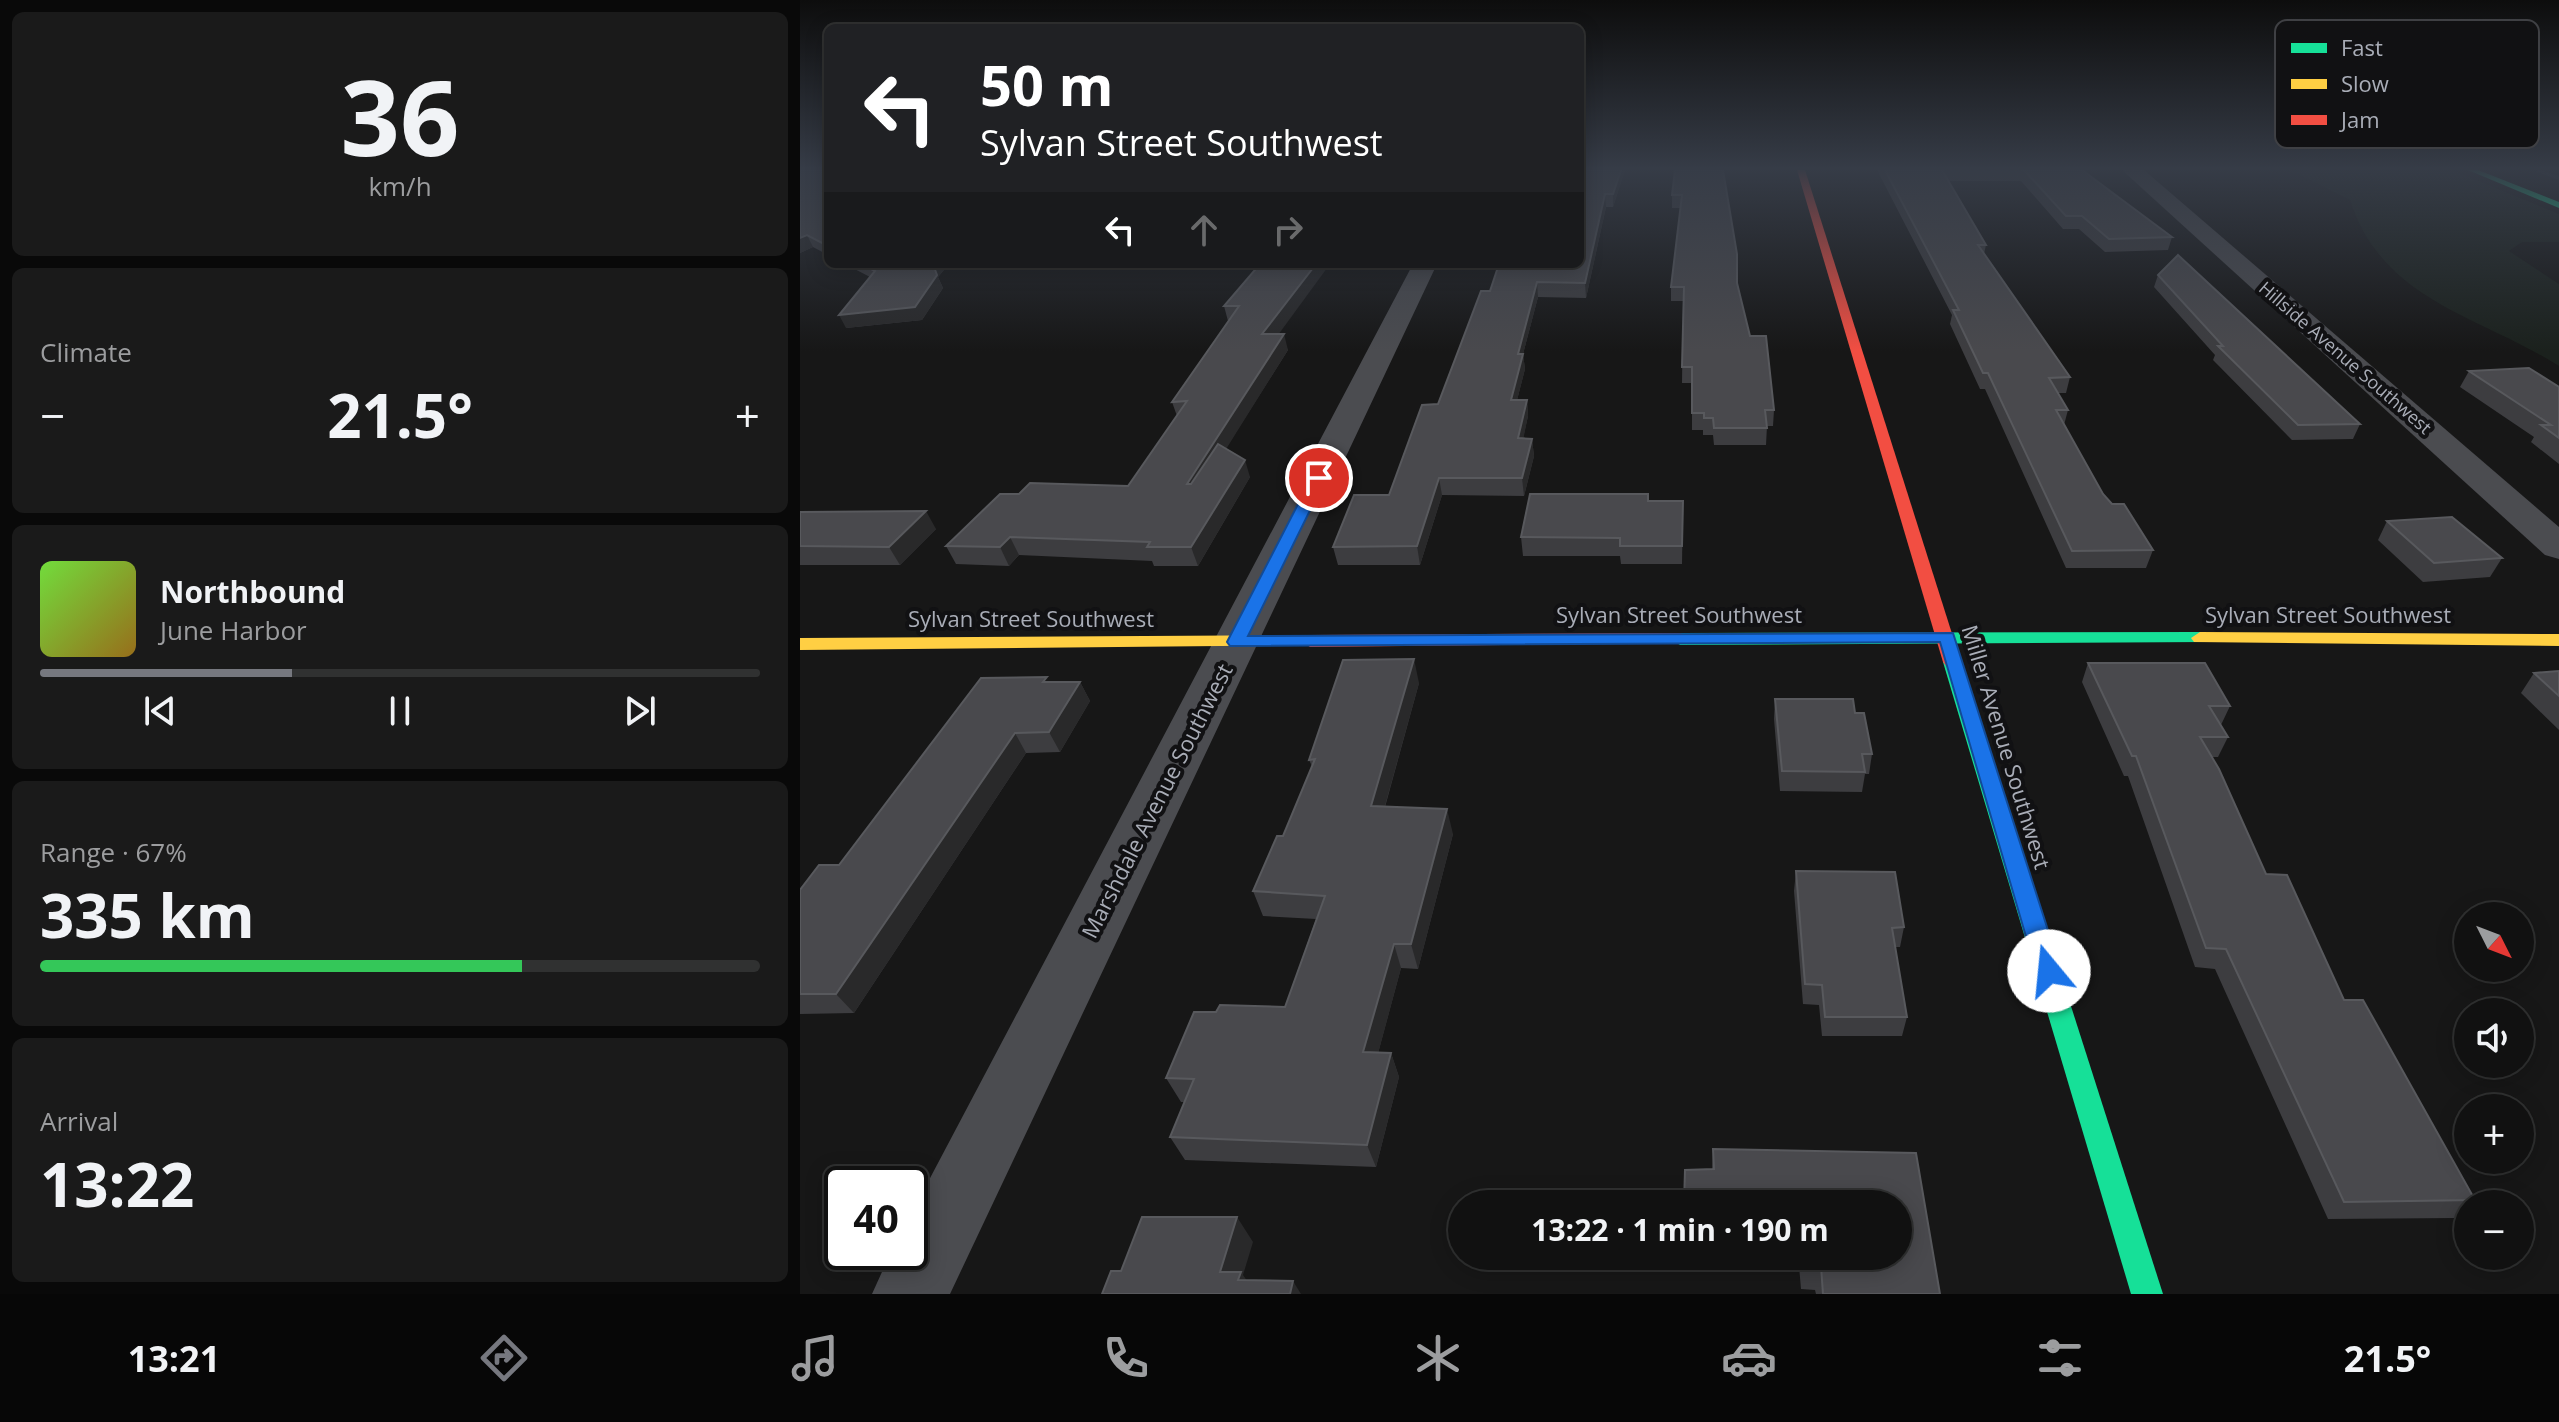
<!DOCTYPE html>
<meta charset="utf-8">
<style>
body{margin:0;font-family:"Open Sans",sans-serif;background:#1a1a1a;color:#f1f3f6;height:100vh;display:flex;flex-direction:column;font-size:30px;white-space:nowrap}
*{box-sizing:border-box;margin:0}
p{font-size:26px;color:#9c9d9f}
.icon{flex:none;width:44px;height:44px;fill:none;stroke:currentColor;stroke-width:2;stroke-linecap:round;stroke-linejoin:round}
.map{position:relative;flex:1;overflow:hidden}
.side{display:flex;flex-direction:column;gap:12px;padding:12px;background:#090909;width:800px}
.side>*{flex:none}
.banner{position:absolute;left:24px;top:24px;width:760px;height:244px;border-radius:12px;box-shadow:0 4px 20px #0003,0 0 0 2px #303131;background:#202124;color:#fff;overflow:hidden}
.needle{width:52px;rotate:132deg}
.buttons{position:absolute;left:1654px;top:902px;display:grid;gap:16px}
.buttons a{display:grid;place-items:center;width:80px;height:80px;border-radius:50%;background:#111;box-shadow:0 4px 20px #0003,0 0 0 2px #303131;font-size:40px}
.speed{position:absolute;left:24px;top:1166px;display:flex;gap:16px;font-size:40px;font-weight:700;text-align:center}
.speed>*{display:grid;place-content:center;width:104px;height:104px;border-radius:50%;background:#111;box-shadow:0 4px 20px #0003,0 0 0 2px #303131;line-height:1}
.speed .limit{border:4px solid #111;border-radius:12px;background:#fff;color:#111}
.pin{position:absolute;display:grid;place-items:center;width:68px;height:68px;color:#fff;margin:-34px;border:4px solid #fff;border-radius:50%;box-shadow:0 2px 8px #0007}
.me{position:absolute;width:88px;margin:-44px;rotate:343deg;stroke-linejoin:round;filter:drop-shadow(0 0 6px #0008)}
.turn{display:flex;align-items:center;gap:28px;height:168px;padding:0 24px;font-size:36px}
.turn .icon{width:104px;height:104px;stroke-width:2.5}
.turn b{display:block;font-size:56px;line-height:68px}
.lanes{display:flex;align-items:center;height:76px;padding:0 24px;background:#0003;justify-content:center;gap:40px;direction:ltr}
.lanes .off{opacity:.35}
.big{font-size:60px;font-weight:700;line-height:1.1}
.side .card{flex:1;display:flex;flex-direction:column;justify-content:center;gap:12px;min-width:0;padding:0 28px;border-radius:12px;background:#1a1a1a}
.side .dial{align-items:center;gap:0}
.dial b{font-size:104px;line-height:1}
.song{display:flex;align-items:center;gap:24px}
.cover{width:96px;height:96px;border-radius:12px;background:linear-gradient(135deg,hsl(100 70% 55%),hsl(40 70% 35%))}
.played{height:8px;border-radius:4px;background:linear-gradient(90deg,#76787f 35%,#303131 35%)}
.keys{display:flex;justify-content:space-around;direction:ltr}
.heat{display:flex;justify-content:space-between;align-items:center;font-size:44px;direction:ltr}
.charge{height:12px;border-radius:6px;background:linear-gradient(90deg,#34c759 67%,#303131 0)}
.trip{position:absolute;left:648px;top:1190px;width:464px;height:80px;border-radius:40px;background:#111;box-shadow:0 4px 20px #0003,0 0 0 2px #303131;font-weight:700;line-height:80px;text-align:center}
.tab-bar{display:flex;height:128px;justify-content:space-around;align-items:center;background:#070707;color:#9c9d9f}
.tab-bar .icon{width:56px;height:56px}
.tab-bar .selected{color:#76787f}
.tab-bar b{font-size:36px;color:#f1f3f6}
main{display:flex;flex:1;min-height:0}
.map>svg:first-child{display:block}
</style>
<main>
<section class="side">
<div class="card dial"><b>36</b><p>km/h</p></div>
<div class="card"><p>Climate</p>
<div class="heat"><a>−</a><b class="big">21.5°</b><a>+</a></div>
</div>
<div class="card">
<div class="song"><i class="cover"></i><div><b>Northbound</b><p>June Harbor</p></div></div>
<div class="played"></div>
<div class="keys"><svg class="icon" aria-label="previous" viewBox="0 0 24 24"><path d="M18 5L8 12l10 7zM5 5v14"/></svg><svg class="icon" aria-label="pause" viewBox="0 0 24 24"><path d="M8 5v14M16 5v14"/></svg><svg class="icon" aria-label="next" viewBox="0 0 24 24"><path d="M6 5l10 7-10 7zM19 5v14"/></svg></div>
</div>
<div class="card"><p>Range · 67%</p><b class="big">335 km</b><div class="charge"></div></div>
<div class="card"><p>Arrival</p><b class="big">13:22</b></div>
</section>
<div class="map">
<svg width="1759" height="1294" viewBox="0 0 1759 1294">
<rect width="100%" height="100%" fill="#171717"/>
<path fill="#1b211d" d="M1490,170H1652L1759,214V242H1722L1709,251L1759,284V366C1680,316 1582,301 1550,200Z"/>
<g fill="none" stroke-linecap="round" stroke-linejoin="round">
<polygon fill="#2b3138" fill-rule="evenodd" points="1732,170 1740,170 1759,176 1759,180"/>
<g fill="#4b4c50" fill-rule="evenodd">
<polygon points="1322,170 1344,170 1759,527 1759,559 1745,555"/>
<polygon points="613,264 637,264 150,1294 72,1294 91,1252 110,1252 110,1216"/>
</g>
<g fill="#16e098" fill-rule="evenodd">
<polygon points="1668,170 1678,170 1759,202 1759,208"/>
<polygon points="1400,632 1409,638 1406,642 880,645 871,639 880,633"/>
<polygon points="1152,656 1161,662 1363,1294 1331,1294 1143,662"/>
</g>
<g fill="#ffcf43" fill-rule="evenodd">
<polygon points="1400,632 1759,634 1759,646 1394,642 1391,638"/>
<polygon points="510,635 516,637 519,641 516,645 0,650 0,638"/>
</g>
<g fill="#f24e42" fill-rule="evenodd">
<polygon points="997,170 1005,170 1161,662 1158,666 1146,666 1143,662"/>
<polygon points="880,633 886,635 889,639 886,643 510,647 501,641 510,635"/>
</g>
</g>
<g fill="#3d3d40">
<polygon points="0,170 28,170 28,255 13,247 0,253"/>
<polygon points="780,170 825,170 813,207 806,207 786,298 738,297 723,354 725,369 717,400 727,400 728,416 723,438 732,439 734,456 724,496 642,495 620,565 538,565 533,547 589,495 638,404 690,291"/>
<polygon points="875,170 937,283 950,336 974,410 973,426 967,426 966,445 914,445 913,435 903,435 903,430 892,430 892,383 882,383 883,301 871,301 871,287 880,208 872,208 872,195"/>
<polygon points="1077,170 1282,170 1372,237 1368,250 1305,252 1279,229 1263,229 1221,181 1148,181 1186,245 1184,254 1270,377 1266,393 1258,393 1268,410 1264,425 1303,494 1353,550 1346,568 1266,568 1185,389 1180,389 1150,324 1152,315"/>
<polygon points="45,264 149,264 138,277 143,288 122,320 46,328 70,277"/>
<polygon points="460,264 478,334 488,350 426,448 450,477 398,566 354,566 352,561 219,555 209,566 156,564 146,546 219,494 328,486 377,416 372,402 428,321 424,306"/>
<polygon points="1358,275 1560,424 1553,439 1492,440 1413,360 1415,355 1354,287"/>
<polygon points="1669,371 1759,387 1759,464 1731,442 1734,437 1660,387"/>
<polygon points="848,501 883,501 882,564 821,564 820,556 723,556 721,537"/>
<polygon points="0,512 136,529 100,565 0,565"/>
<polygon points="1587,521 1702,558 1690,577 1623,582 1578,540"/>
<polygon points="1288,663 1430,706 1421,725 1428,737 1418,757 1412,757 1466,874 1544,1000 1675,1200 1670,1204 1668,1204 1668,1206 1655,1218 1528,1219 1415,969 1395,967 1328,776 1324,776 1282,682"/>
<polygon points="1759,671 1759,730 1721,693 1734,673"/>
<polygon points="250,682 280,682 290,701 260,752 226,753 54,1013 0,1014 0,890 39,865"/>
<polygon points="619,683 585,807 653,834 618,969 601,968 578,1053 591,1053 599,1077 576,1167 385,1160 370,1137 384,1102 381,1102 366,1078 416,1012 485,1007 516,919 463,916 453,891 483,836 512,766 509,760"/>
<polygon points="975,699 1055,713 1072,754 1069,774 1065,774 1062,792 980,791 974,719"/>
<polygon points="996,871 1104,927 1100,947 1095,947 1107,1017 1102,1036 1022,1036 1019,1005 1003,1004 994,891"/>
<polygon points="913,1149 1116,1153 1140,1294 1016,1294 1015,1290 1001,1289 999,1266 884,1266 884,1256 1098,1256 1098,1204 884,1204 885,1170 912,1169"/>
</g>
<g fill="#29292a">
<polygon points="821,170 825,170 813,207 813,194"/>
<polygon points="805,194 806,207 786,298 785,283"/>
<polygon points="7,235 13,247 0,253 0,238"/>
<polygon points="133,264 149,264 138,277"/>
<polygon points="516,264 530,264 467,350 462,334"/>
<polygon points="137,275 143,288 122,320 46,328 39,315"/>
<polygon points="737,282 738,297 723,354 725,369 713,416 711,400 718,354"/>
<polygon points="484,334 488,350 393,502 387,484"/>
<polygon points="727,400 728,416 720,455 718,438"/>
<polygon points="732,439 734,456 724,496 722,478"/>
<polygon points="445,460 450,477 398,566 391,547"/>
<polygon points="639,478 642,495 620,565 617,546"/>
<polygon points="126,511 136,529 100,565 89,547"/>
<polygon points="210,537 219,555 209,566 200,547"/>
<polygon points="614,659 619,683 578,831 571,806"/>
<polygon points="280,682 290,701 260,752 249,732"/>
<polygon points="215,733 226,753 54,1013 36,994"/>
<polygon points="647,809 653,834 618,969 611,944"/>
<polygon points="594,944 601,968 572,1076 563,1052"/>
<polygon points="591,1053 599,1077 576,1167 567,1145"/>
<polygon points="437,1217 453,1242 443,1275 456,1294 420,1272"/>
<polygon points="493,1281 501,1294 490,1294"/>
</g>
<g fill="#49494d" stroke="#58595d" stroke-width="2">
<polygon points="0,170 28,170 28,246 7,235 0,238"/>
<polygon points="780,170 821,170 813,194 805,194 785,283 737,282 718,354 723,354 711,400 727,400 718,438 732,439 722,478 639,478 617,546 533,547 554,495 589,495 622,405 638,404 681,291 690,291 699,264 780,264"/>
<polygon points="875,170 923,170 937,254 937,283 950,336 966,336 974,410 965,410 967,428 914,428 913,418 904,418 904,413 892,413 892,367 882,367 884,287 871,287 882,195 872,195"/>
<polygon points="1085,170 1142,170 1186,245 1178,245 1270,377 1249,378 1268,410 1256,410 1303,494 1312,504 1324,504 1353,550 1272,551 1188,373 1183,373 1153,310 1159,310"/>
<polygon points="1221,170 1282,170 1372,237 1309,239 1282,216 1266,216 1224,170"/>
<polygon points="1378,255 1560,424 1498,425 1418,346 1423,346 1358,275"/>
<polygon points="62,264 133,264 137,275 115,307 39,315 75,271"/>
<polygon points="460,264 516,264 462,334 484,334 387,484 391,484 418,444 445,460 391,547 347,547 350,542 210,537 200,547 146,546 200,494 219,494 230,483 328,486 387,401 372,402 439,306 424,306"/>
<polygon points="1729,368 1759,387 1759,438 1741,425 1751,425 1669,371"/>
<polygon points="730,494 848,494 848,501 883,501 882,546 820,546 820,538 721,537"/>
<polygon points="126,511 89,547 0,546 0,512"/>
<polygon points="1652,517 1702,558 1634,563 1587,521"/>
<polygon points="614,659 571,806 647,809 611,944 594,944 563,1052 591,1053 567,1145 370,1137 394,1079 366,1078 394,1012 416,1012 420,1005 485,1007 525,896 453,891 477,836 483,836 515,759 509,760 543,660"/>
<polygon points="1288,663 1405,663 1430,706 1409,706 1428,737 1400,737 1419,769 1466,874 1487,875 1544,1000 1563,1000 1675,1200 1544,1202 1426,949 1406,948 1336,756 1332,756"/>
<polygon points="1759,671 1759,696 1734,673"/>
<polygon points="247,677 243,682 280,682 249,732 215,733 36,994 0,994 0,890 19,865 39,865 181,678"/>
<polygon points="975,699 1053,699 1055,713 1064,713 1072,754 1062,754 1065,772 982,771"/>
<polygon points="996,871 1095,872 1104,927 1092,928 1107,1017 1025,1017 1022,985 1005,984"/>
<polygon points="913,1149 1116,1153 1140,1294 1023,1294 1021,1266 1006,1265 1005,1256 1098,1256 1098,1204 884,1204 885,1170 914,1169"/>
<polygon points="342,1217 437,1217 420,1272 441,1272 438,1280 493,1281 490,1294 302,1294 311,1271 321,1271"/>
</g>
<linearGradient id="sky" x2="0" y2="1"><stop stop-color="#0d0d0d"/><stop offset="0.48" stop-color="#363c47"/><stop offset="1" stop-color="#363c47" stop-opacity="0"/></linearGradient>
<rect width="1759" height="351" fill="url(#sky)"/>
<polygon fill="#1a73e8" stroke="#114b97" stroke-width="2" points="513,475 526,478 448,636 1153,633 1261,971 1257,979 1249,982 1240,979 1236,971 1140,642 430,646 427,642"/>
<g text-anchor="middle" stroke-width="8" stroke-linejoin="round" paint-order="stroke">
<g font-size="18" fill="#a9adb7" stroke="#111113">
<text transform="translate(1545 358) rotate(41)" y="6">Hillside Avenue Southwest</text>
</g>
<g font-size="22" fill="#a9adb7" stroke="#111113">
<text x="879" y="623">Sylvan Street Southwest</text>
<text x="1528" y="623">Sylvan Street Southwest</text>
<text x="231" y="627">Sylvan Street Southwest</text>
<text transform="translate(1206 747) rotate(73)" y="8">Miller Avenue Southwest</text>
<text transform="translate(357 801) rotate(-63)" y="8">Marshdale Avenue Southwest</text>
</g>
</g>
<rect x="1475" y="20" width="264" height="128" rx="12" fill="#111113" stroke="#3f4044" stroke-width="2"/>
<rect x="1491" y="43" width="36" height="10" fill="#16e098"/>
<rect x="1491" y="79" width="36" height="10" fill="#ffcf43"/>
<rect x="1491" y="115" width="36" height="10" fill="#f24e42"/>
<g font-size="22" fill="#a9adb7">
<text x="1541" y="56">Fast</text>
<text x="1541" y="92">Slow</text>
<text x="1541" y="128">Jam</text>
</g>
</svg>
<div class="buttons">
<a><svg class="needle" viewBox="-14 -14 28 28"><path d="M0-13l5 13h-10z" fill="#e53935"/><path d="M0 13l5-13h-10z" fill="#9c9d9f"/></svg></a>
<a><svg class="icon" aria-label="sound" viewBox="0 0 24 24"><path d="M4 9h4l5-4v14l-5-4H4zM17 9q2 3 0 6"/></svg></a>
<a>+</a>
<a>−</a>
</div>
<div class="speed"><div class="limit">40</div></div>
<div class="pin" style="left:519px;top:478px;background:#d93025"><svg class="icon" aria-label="arrive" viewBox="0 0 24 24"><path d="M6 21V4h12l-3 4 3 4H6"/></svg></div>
<svg class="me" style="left:1249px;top:971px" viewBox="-20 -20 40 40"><circle r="19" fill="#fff"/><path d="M0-13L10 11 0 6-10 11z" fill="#1a73e8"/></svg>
<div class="trip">13:22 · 1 min · 190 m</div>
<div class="banner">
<div class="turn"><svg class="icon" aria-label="left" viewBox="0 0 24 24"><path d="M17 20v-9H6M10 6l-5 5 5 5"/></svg><div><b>50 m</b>Sylvan Street Southwest</div></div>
<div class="lanes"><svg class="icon" aria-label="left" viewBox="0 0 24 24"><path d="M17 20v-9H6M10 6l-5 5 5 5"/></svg><svg class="icon off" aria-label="ahead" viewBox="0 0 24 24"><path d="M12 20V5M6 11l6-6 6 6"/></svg><svg class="icon off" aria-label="right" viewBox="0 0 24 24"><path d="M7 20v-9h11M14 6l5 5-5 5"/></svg></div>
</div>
</div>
</main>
<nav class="tab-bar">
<b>13:21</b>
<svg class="icon selected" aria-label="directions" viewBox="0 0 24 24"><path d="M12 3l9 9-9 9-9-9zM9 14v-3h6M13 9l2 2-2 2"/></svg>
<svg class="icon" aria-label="music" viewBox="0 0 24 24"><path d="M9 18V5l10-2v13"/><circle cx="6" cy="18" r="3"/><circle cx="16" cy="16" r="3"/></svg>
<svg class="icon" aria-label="phone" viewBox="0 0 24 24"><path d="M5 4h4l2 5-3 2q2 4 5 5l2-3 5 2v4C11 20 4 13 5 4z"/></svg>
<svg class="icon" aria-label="climate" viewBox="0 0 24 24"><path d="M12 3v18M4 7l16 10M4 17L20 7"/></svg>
<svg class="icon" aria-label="car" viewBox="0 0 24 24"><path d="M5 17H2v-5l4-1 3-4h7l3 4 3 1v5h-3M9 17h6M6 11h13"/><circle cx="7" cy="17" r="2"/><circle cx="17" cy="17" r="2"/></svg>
<svg class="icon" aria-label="filters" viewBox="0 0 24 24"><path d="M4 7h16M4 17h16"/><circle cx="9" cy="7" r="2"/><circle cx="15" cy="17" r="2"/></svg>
<b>21.5°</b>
</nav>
